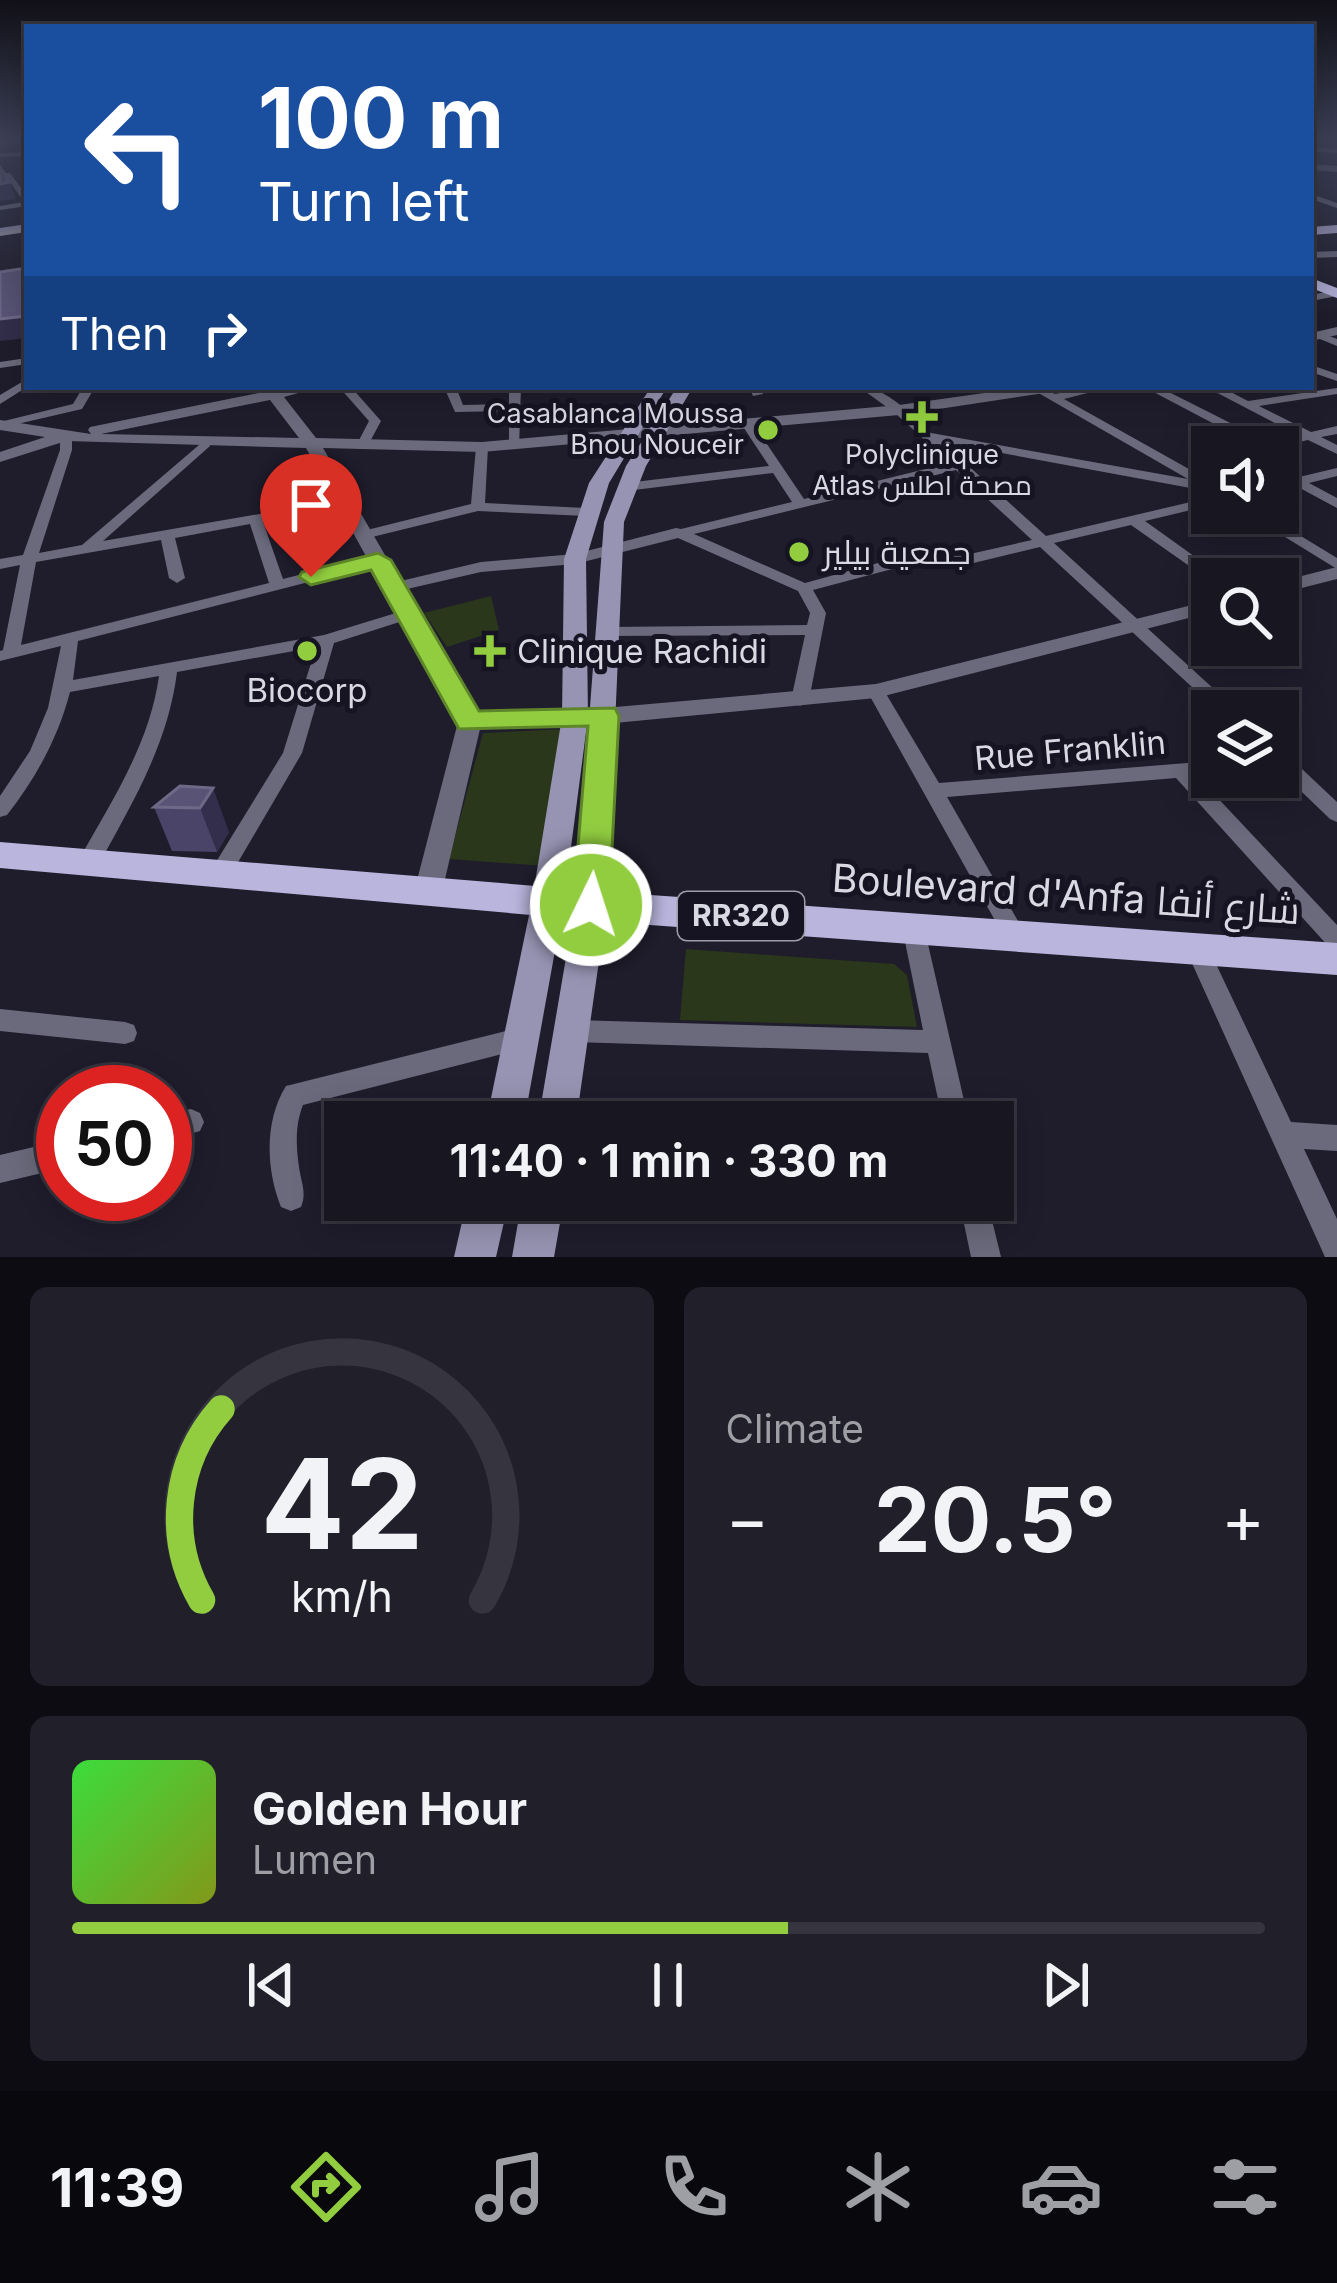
<!DOCTYPE html>
<meta charset="utf-8">
<style>
body{margin:0;font-family:Inter,Cairo,sans-serif;background:#201f2a;color:#f1f3f6;height:100vh;display:flex;flex-direction:column;font-size:45px;white-space:nowrap}
*{box-sizing:border-box;margin:0}
p{font-size:39px;color:#9e9fa5}
.icon{flex:none;width:66px;height:66px;fill:none;stroke:currentColor;stroke-width:2;stroke-linecap:round;stroke-linejoin:round}
.map{position:relative;height:1257px;overflow:hidden}
.details{display:flex;flex-direction:column;gap:30px;padding:30px;background:#0d0c12;flex:1}
.details>*{flex:none}
.hud{position:absolute;left:24px;top:24px;width:1290px;height:366px;border-radius:0px;box-shadow:0 6px 30px #0003,0 0 0 3px #36353f;background:#1a4fa0;color:#fff;overflow:hidden}
.fabs{position:absolute;left:1191px;top:426px;display:grid;gap:24px}
.fabs a{display:grid;place-items:center;width:108px;height:108px;border-radius:0px;background:#171621;box-shadow:0 6px 30px #0003,0 0 0 3px #36353f;font-size:60px}
.speed{position:absolute;left:36px;top:1065px;display:flex;gap:24px;font-size:60px;font-weight:700;text-align:center}
.speed>*{display:grid;place-content:center;width:156px;height:156px;border-radius:50%;background:#171621;box-shadow:0 6px 30px #0003,0 0 0 3px #36353f;line-height:1}
.speed .limit{border:18px solid #d22;background:#fff;color:#111}
.pin{position:absolute;display:grid;place-items:center;width:102px;height:102px;color:#fff;margin:-123px -51px;border-radius:50% 50% 50% 0;rotate:-45deg;box-shadow:0 0 12px #0007}
.pin .icon{rotate:45deg}
.me{position:absolute;width:132px;margin:-66px;rotate:4deg;stroke-linejoin:round;filter:drop-shadow(0 0 9px #0008)}
.turn{display:flex;align-items:center;gap:42px;height:252px;padding:0 36px;font-size:54px}
.turn .icon{width:156px;height:156px;stroke-width:2.5}
.turn b{display:block;font-size:84px;line-height:102px}
.then{display:flex;align-items:center;height:114px;padding:0 36px;background:#0003;gap:24px;font-size:45px}
.big{font-size:90px;font-weight:700;line-height:1.1}
.details .tile{flex:1;display:flex;flex-direction:column;justify-content:center;gap:18px;min-width:0;padding:0 42px;border-radius:18px;background:#201f2a}
.details .dial{align-items:center;gap:0}
.dial svg{height:312px;overflow:visible;fill:none;stroke:#36353f;stroke-width:7;stroke-linecap:round;text-anchor:middle}
.dial text{fill:#f1f3f6;stroke:none}
.song{display:flex;align-items:center;gap:36px}
.cover{width:144px;height:144px;border-radius:18px;background:linear-gradient(135deg,hsl(120 70% 55%),hsl(70 70% 35%))}
.played{height:12px;border-radius:6px;background:linear-gradient(90deg,#91cd3f 60%,#36353f 60%)}
.keys{display:flex;justify-content:space-around;direction:ltr}
.heat{display:flex;justify-content:space-between;align-items:center;font-size:66px;direction:ltr}
.details .tiles{flex:1;display:grid;gap:30px;grid-template-columns:1fr 1fr}
.tile:last-child{grid-column:span 2}
.trip{position:absolute;left:324px;top:1101px;width:690px;height:120px;border-radius:0px;background:#171621;box-shadow:0 6px 30px #0003,0 0 0 3px #36353f;font-weight:700;line-height:120px;text-align:center}
.tabs{display:flex;height:192px;justify-content:space-around;align-items:center;background:#09090d;color:#9e9fa5}
.tabs .icon{width:84px;height:84px}
.tabs .selected{color:#91cd3f}
.tabs b{font-size:54px;color:#f1f3f6}
.map>svg:first-child{display:block}
</style>
<div class="map">
<svg width="1337" height="1257" viewBox="0 0 1337 1257">
<rect width="100%" height="100%" fill="#1f1d2c"/>
<g fill="#2a371b">
<polygon points="491,596 499,630 447,647 424,613"/>
<polygon points="565,729 545,866 449,859 483,733"/>
<polygon points="686,949 894,964 907,975 917,1027 680,1020"/>
</g>
<g fill="none" stroke-linecap="round" stroke-linejoin="round">
<g fill="#6b6a7c" fill-rule="evenodd">
<polygon points="10,140 9,141 0,145 0,141"/>
<polygon points="1311,147 1337,149 1337,153 1311,151"/>
<polygon points="27,152 27,156 0,157 0,153"/>
<polygon points="4,173 10,173 27,196 27,206 0,210 0,206 24,202"/>
<polygon points="1311,194 1337,203 1337,208 1311,199"/>
<polygon points="1337,251 1337,257 1311,258 1311,252"/>
<polygon points="1336,290 1337,296 1311,301 1311,295"/>
<polygon points="1319,332 1337,339 1337,346 1315,337 1314,335"/>
<polygon points="27,358 27,364 0,368 0,362"/>
<polygon points="1311,365 1337,374 1337,381 1311,372"/>
<polygon points="27,379 27,387 0,404 0,395"/>
<polygon points="83,387 95,387 82,409 0,428 0,422 73,404"/>
<polygon points="339,387 351,387 381,421 366,449 358,449 356,446 369,421"/>
<polygon points="444,387 456,387 463,405 509,404 509,387 521,387 519,448 511,448 509,445 509,411 455,412"/>
<polygon points="749,387 761,387 763,394 753,396"/>
<path d="M859,387C887,387 911,415 931,433L1188,479L1028,387H1042L1055,394L1089,387H1111L1064,399L1205,478L1206,483L1212,484V492L942,442L1046,536L1212,497V505L1145,521L1226,579H1212V582L1131,525L1054,543L1238,711H1218L1040,547L961,566L911,564L813,590L826,613L809,700L800,706L791,700L805,635L600,636L598,632L606,627L807,625L810,613L798,591L678,538L575,564L481,572L394,592L386,587L388,584L481,562L575,554L676,528L681,529L792,502L773,473L626,491L619,487L626,483L769,466L742,425L748,421L752,422L804,499L950,463L895,413ZM956,470L1032,540L961,556L911,554L805,583L694,534Z"/>
<polygon points="1144,387 1159,387 1268,442 1298,435 1206,387 1221,387 1248,401 1337,388 1337,394 1259,406 1311,432 1337,426 1337,434 1321,437 1337,445 1337,454 1308,440 1278,447 1258,447"/>
<path d="M66,432L72,436V450L39,553L82,545L206,439L210,440V446L103,541L346,499L353,503L351,506L263,522L283,579L378,555L386,560L383,563L78,641L73,680L324,635L409,609L417,614L415,617L334,643L302,753L227,881L219,884L211,881L208,875L283,753L316,647L177,672C168,746 130,807 95,871L87,873L79,871L76,865C110,803 149,747 159,676L70,692C58,738 36,778 7,815L0,817V796L30,751L48,708L61,646L0,661V651L3,650L20,565L0,569V559L23,555L60,450V436ZM250,524L269,583L21,645L36,562L161,540L169,578L177,583L185,578L175,538Z"/>
<polygon points="482,443 488,447 485,503 586,508 593,512 586,516 478,511 364,539 359,538 357,535 359,532 471,504 476,447"/>
<polygon points="1337,468 1337,476 1309,483 1337,498 1337,508 1296,486 1278,490 1278,482"/>
<polygon points="1246,513 1263,513 1337,558 1337,569"/>
<polygon points="876,685 882,687 939,783 1212,761 1212,775 1197,776 1337,925 1337,950 1329,947 1176,778 947,797 1026,935 1023,942 1015,945 1007,942 867,691"/>
<polygon points="1278,751 1285,753 1337,802 1337,822 1330,819 1278,769"/>
<polygon points="913,918 921,920 924,927 969,1122 943,1122 928,1053 574,1042 565,1039 562,1031 565,1023 574,1020 923,1030 902,927 905,920"/>
<polygon points="1198,940 1206,943 1291,1122 1337,1125 1337,1151 1304,1149 1337,1219 1337,1257 1325,1257 1186,950 1190,943"/>
<polygon points="0,1009 125,1022 134,1025 137,1033 134,1041 125,1044 0,1031"/>
<path d="M522,1027L531,1030L534,1038L531,1046L522,1049L303,1105C295,1125 296,1146 299,1167C301,1182 307,1193 301,1207L291,1211L281,1207C266,1170 264,1121 286,1086Z"/>
<polygon points="191,1109 200,1113 204,1122 200,1131 165,1141 165,1115"/>
<polygon points="63,1140 63,1168 0,1183 0,1155"/>
<polygon points="959,1200 987,1200 1001,1257 971,1257"/>
</g>
<g fill="#6b6a7c" fill-rule="evenodd">
<polygon points="1311,164 1337,166 1337,172 1311,170"/>
<polygon points="1337,327 1337,335 1311,341 1311,333"/>
<path d="M261,387H320L284,397L316,438L482,442L899,405L1027,387H1065L1058,391L899,415L482,452L323,448L477,714L604,708L876,684L1212,600V612L876,698L604,724L480,729L442,892L438,900L428,903L418,900L414,892L458,722L306,448L66,441L0,462V452L45,437L0,430V420L91,434L88,430L90,427L264,392ZM270,400L299,438L101,434Z"/>
<polygon points="1337,567 1337,579 1278,594 1278,582"/>
</g>
<g fill="#9794b3" fill-rule="evenodd">
<polygon points="27,224 27,232 0,236 0,228"/>
<polygon points="651,387 667,387 609,483 586,559 588,717 564,901 524,1122 486,1122 532,901 562,717 564,559 589,483"/>
<polygon points="677,387 693,387 646,466 624,522 607,905 576,1122 538,1122 575,905 604,522 626,466"/>
<polygon points="467,1200 509,1200 496,1257 454,1257"/>
<polygon points="522,1200 564,1200 554,1257 512,1257"/>
</g>
<g fill="#b9b5dd" fill-rule="evenodd">
<polygon points="1337,225 1337,233 1311,235 1311,227"/>
<polygon points="1311,278 1337,288 1337,298 1311,288"/>
<polygon points="0,842 622,893 1337,943 1337,975 622,923 0,868"/>
</g>
<polyline stroke="#9f9eaa" stroke-width="3" points="0,234 27,229"/>
</g>
<polygon fill="#4a4469" points="180,786 229,832 217,852 172,851 154,807"/>
<g fill="#322e4b">
<polygon points="10,182 16,199 0,201 0,184"/>
<polygon points="27,316 27,338 0,341 0,319"/>
<polygon points="213,788 229,832 217,852 200,808"/>
</g>
<g fill="#595476" stroke="#6d6987" stroke-width="3">
<polygon points="0,167 10,182 0,184"/>
<polygon points="27,268 27,316 0,319 0,272"/>
<polygon points="180,786 213,788 200,808 154,807"/>
</g>
<linearGradient id="sky" x2="0" y2="1"><stop stop-color="#111018"/><stop offset="0.44" stop-color="#3c4056"/><stop offset="1" stop-color="#3c4056" stop-opacity="0"/></linearGradient>
<rect width="1337" height="316" fill="url(#sky)"/>
<polygon fill="#91cd3f" stroke="#5e8529" stroke-width="3" points="378,553 391,560 479,711 615,708 619,716 609,905 604,915 591,920 578,915 573,905 588,726 459,729 371,570 311,585 299,577 302,572"/>
<g fill="#91cd3f" stroke="#161422" stroke-width="4.5">
<path d="M916 399h12v12h12v12h-12v12h-12v-12h-12v-12h12z"/>
<circle cx="768" cy="430" r="12"/>
<circle cx="799" cy="552" r="12"/>
<circle cx="307" cy="651" r="12"/>
<path d="M484 633h12v12h12v12h-12v12h-12v-12h-12v-12h12z"/>
</g>
<g text-anchor="middle" stroke-width="10" stroke-linejoin="round" paint-order="stroke">
<g font-size="27" fill="#d9d9e3" stroke="#161422" text-anchor="end">
<text x="744" y="423">Casablanca Moussa<tspan x="744" dy="31">Bnou Nouceir</tspan></text>
<text x="922" y="464" text-anchor="middle">Polyclinique<tspan x="922" dy="31">Atlas مصحة اطلس</tspan></text>
</g>
<rect fill="#161422" stroke="#9e9ea9" stroke-width="3" x="678" y="892" width="126" height="48" rx="9"/>
<g font-size="30" font-weight="bold" fill="#d9d9e3">
<text x="741" y="926">RR320</text>
</g>
<g font-size="33" fill="#d9d9e3" stroke="#161422" text-anchor="start">
<text x="823" y="564">جمعية بيلير</text>
<text x="517" y="663">Clinique Rachidi</text>
<text x="307" y="702" text-anchor="middle">Biocorp</text>
</g>
<g font-size="33" fill="#d9d9e3" stroke="#161422">
<text transform="translate(1070 750) rotate(-5)" y="12">Rue Franklin</text>
</g>
<g font-size="39" fill="#d9d9e3" stroke="#161422">
<text transform="translate(1066 894) rotate(4)" y="14">Boulevard d'Anfa شارع أنفا</text>
</g>
</g>
</svg>
<div class="fabs">
<a><svg class="icon" aria-label="sound" viewBox="0 0 24 24"><path d="M4 9h4l5-4v14l-5-4H4zM17 9q2 3 0 6"/></svg></a>
<a><svg class="icon" aria-label="search" viewBox="0 0 24 24"><circle cx="10" cy="10" r="6"/><path d="M15 15l6 6"/></svg></a>
<a><svg class="icon" aria-label="layers" viewBox="0 0 24 24"><path d="M12 4l9 5-9 5-9-5zM3 14l9 5 9-5"/></svg></a>
</div>
<div class="speed"><div class="limit">50</div></div>
<div class="pin" style="left:311px;top:577px;background:#d93025"><svg class="icon" aria-label="arrive" viewBox="0 0 24 24"><path d="M6 21V4h12l-3 4 3 4H6"/></svg></div>
<svg class="me" style="left:591px;top:905px" viewBox="-20 -20 40 40"><circle r="17" fill="#91cd3f" stroke="#fff" stroke-width="3"/><path d="M0-11L8 9 0 5-8 9z" fill="#fff"/></svg>
<div class="trip">11:40 · 1 min · 330 m</div>
<div class="hud">
<div class="turn"><svg class="icon" aria-label="left" viewBox="0 0 24 24"><path d="M17 20v-9H6M10 6l-5 5 5 5"/></svg><div><b>100 m</b>Turn left</div></div>
<div class="then">Then<svg class="icon" aria-label="right" viewBox="0 0 24 24"><path d="M7 20v-9h11M14 6l5 5-5 5"/></svg></div>
</div>
</div>
<section class="details">
<div class="tiles">
<div class="tile dial"><svg viewBox="0 0 100 80">
<path d="M14 69A42 42 0 1 1 86 69"/>
<path d="M14 69A42 42 0 0 1 19 20" stroke="#91cd3f"/>
<text x="50" y="56" font-size="32" font-weight="700">42</text>
<text x="50" y="72" font-size="11">km/h</text>
</svg></div>
<div class="tile"><p>Climate</p>
<div class="heat"><a>−</a><b class="big">20.5°</b><a>+</a></div>
</div>
<div class="tile">
<div class="song"><i class="cover"></i><div><b>Golden Hour</b><p>Lumen</p></div></div>
<div class="played"></div>
<div class="keys"><svg class="icon" aria-label="previous" viewBox="0 0 24 24"><path d="M18 5L8 12l10 7zM5 5v14"/></svg><svg class="icon" aria-label="pause" viewBox="0 0 24 24"><path d="M8 5v14M16 5v14"/></svg><svg class="icon" aria-label="next" viewBox="0 0 24 24"><path d="M6 5l10 7-10 7zM19 5v14"/></svg></div>
</div>
</div>
</section>
<nav class="tabs">
<b>11:39</b>
<svg class="icon selected" aria-label="directions" viewBox="0 0 24 24"><path d="M12 3l9 9-9 9-9-9zM9 14v-3h6M13 9l2 2-2 2"/></svg>
<svg class="icon" aria-label="music" viewBox="0 0 24 24"><path d="M9 18V5l10-2v13"/><circle cx="6" cy="18" r="3"/><circle cx="16" cy="16" r="3"/></svg>
<svg class="icon" aria-label="phone" viewBox="0 0 24 24"><path d="M5 4h4l2 5-3 2q2 4 5 5l2-3 5 2v4C11 20 4 13 5 4z"/></svg>
<svg class="icon" aria-label="climate" viewBox="0 0 24 24"><path d="M12 3v18M4 7l16 10M4 17L20 7"/></svg>
<svg class="icon" aria-label="car" viewBox="0 0 24 24"><path d="M5 17H2v-5l4-1 3-4h7l3 4 3 1v5h-3M9 17h6M6 11h13"/><circle cx="7" cy="17" r="2"/><circle cx="17" cy="17" r="2"/></svg>
<svg class="icon" aria-label="filters" viewBox="0 0 24 24"><path d="M4 7h16M4 17h16"/><circle cx="9" cy="7" r="2"/><circle cx="15" cy="17" r="2"/></svg>
</nav>
